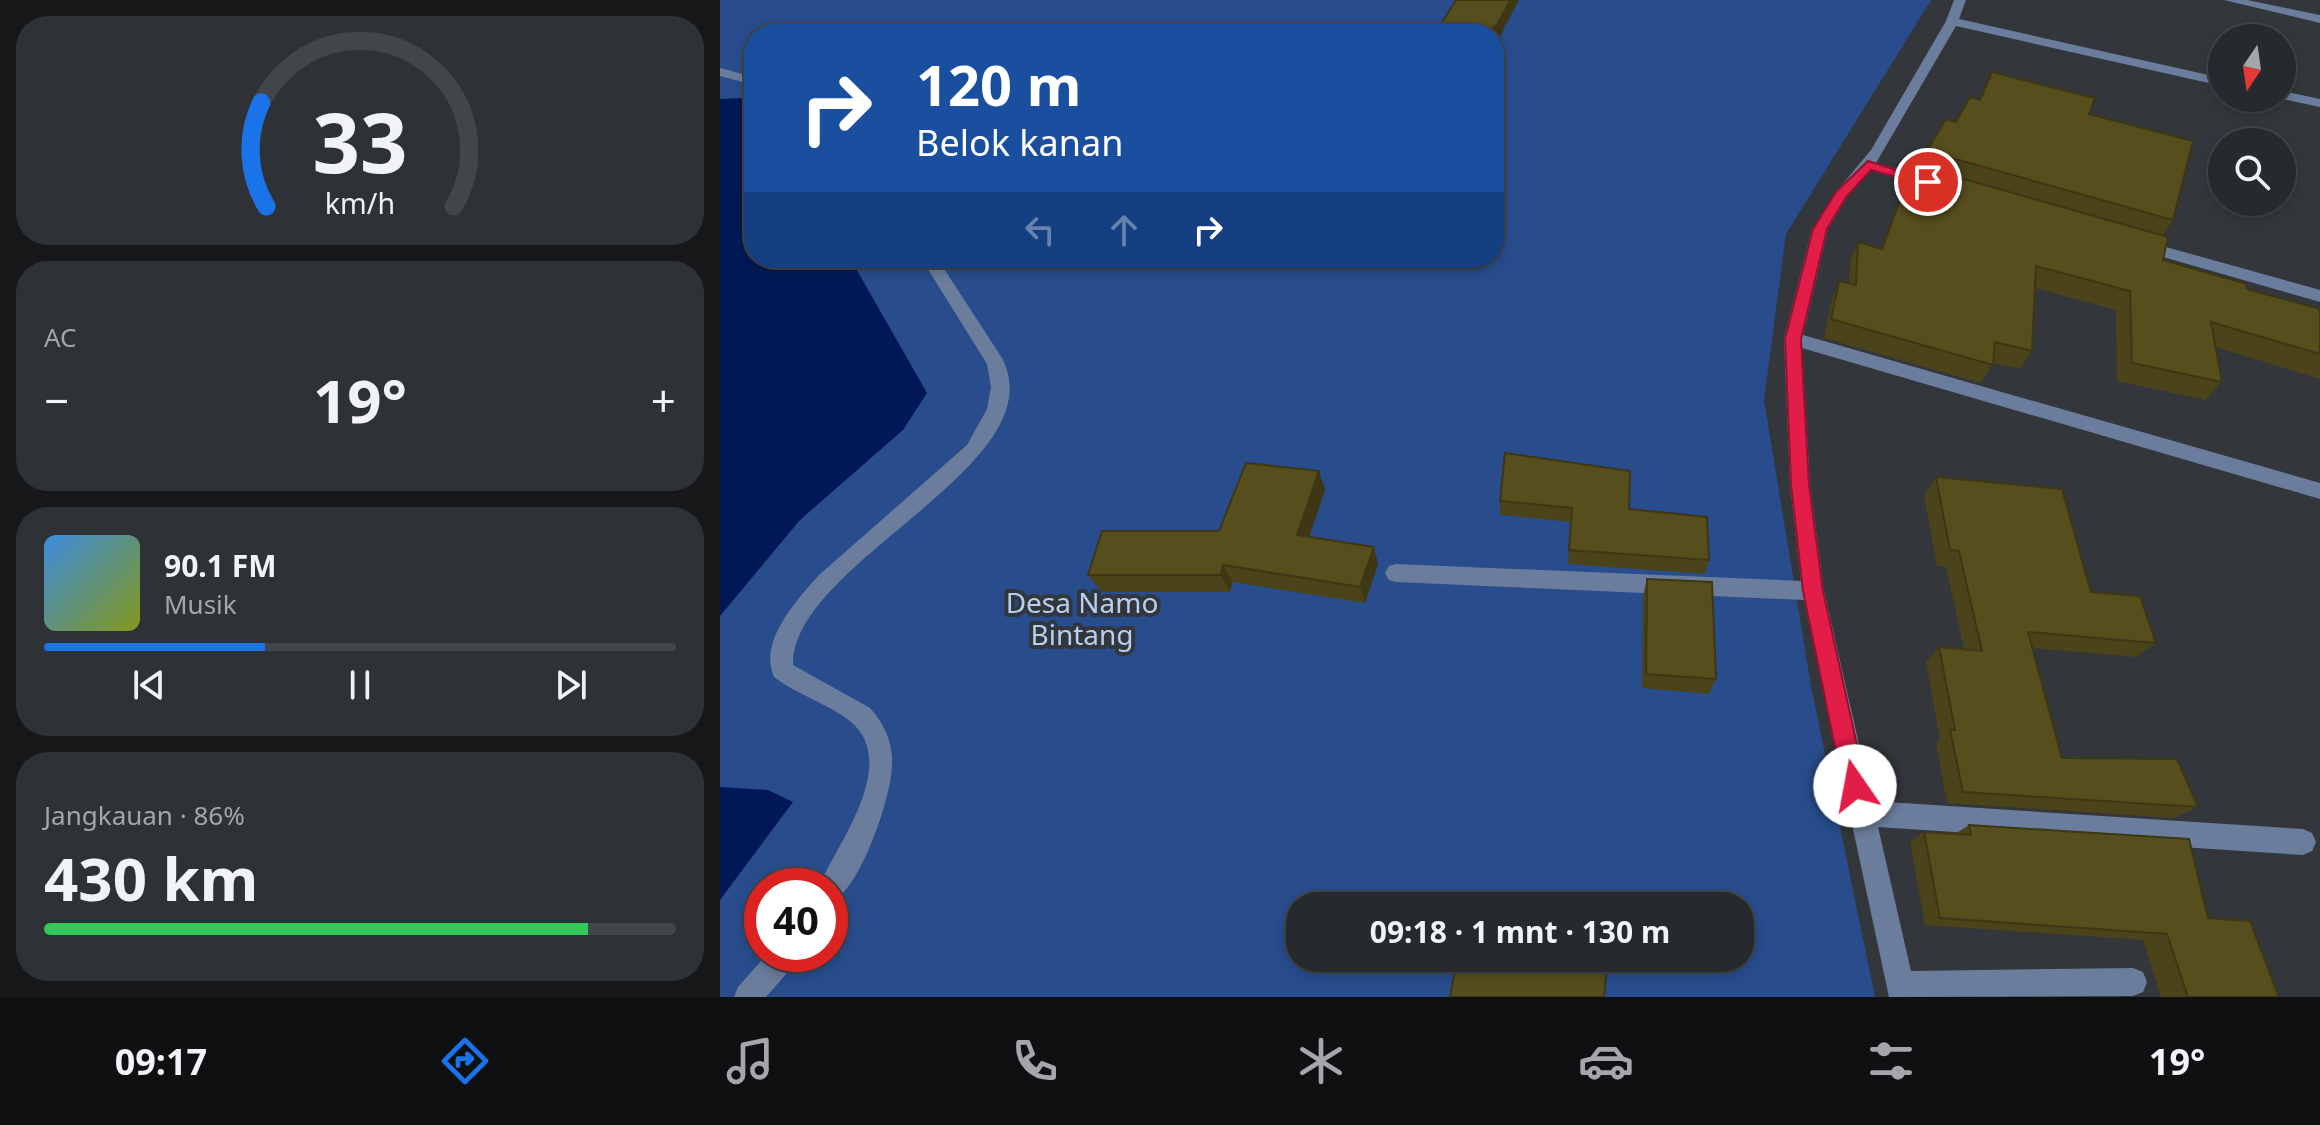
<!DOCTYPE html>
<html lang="id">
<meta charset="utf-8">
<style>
body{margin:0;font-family:"Noto Sans",sans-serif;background:#2e3135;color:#f1f3f6;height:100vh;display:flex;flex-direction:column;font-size:30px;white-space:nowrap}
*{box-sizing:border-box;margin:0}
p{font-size:26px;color:#a4a6aa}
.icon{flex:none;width:44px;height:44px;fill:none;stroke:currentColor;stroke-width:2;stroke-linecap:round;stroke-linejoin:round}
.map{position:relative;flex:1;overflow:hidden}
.sheet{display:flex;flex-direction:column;gap:16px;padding:16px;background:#151719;width:720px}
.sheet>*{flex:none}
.banner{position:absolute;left:24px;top:24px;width:760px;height:244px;border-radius:32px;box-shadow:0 4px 12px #0003,0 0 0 2px #424549;background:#1a4fa0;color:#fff;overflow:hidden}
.needle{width:52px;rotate:193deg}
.tools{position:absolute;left:1488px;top:24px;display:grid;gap:16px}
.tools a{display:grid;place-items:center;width:88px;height:88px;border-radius:50%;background:#26292d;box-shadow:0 4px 12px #0003,0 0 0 2px #424549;font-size:40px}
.speed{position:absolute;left:24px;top:868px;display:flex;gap:16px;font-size:40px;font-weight:700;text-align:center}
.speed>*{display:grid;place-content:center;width:104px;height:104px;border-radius:50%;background:#26292d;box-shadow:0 4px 12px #0003,0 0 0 2px #424549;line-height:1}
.speed .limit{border:12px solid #d22;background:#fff;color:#111}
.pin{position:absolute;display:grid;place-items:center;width:68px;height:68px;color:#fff;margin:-34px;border:4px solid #fff;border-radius:50%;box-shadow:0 2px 8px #0007}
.me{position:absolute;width:88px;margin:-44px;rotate:348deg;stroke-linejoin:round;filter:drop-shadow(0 0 6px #0008)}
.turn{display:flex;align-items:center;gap:28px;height:168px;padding:0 40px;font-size:36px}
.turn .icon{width:104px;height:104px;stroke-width:2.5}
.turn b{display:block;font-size:56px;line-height:68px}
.lanes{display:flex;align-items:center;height:76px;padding:0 40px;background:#0003;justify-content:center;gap:40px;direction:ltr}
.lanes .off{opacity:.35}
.big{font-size:60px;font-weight:700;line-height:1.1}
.sheet .tile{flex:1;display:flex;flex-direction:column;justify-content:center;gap:12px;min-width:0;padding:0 28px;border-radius:32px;background:#2e3135}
.sheet .dial{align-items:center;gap:0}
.dial svg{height:208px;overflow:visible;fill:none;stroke:#424549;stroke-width:7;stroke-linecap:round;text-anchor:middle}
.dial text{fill:#f1f3f6;stroke:none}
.song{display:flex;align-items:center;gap:24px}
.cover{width:96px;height:96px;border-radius:12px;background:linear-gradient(135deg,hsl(210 70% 55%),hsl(70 70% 35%))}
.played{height:8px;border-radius:4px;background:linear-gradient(90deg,#1a73e8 35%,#424549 35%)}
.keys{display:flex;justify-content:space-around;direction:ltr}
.heat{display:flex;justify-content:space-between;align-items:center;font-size:44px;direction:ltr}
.charge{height:12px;border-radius:6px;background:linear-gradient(90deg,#34c759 86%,#424549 0)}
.trip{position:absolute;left:566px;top:892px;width:468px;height:80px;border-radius:32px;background:#26292d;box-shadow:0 4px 12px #0003,0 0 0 2px #424549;font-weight:700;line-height:80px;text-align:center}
.dock{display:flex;height:128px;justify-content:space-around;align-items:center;background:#0f1012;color:#a4a6aa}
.dock .icon{width:56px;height:56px}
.dock .on{color:#1a73e8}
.dock b{font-size:36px;color:#f1f3f6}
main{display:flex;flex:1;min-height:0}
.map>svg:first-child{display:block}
</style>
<main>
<section class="sheet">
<div class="tile dial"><svg viewBox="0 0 100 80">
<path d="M14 69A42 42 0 1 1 86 69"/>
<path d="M14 69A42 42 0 0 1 12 29" stroke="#1a73e8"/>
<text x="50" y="56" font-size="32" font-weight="700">33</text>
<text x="50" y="72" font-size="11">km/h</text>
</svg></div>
<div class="tile"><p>AC</p>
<div class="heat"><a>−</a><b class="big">19°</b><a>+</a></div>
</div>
<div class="tile">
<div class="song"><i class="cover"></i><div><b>90.1 FM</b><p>Musik</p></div></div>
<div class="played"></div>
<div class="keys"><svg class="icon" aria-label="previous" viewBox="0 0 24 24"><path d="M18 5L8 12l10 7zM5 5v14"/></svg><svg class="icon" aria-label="pause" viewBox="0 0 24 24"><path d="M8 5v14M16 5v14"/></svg><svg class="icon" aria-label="next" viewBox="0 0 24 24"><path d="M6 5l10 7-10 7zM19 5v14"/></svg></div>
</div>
<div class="tile"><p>Jangkauan · 86%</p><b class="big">430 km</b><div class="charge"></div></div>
</section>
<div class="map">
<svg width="1600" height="997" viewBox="0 0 1600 997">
<rect width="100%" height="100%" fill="#33373c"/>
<path fill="#284c8c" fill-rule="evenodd" d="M0,0H1211L1066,234L1044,400L1091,686L1155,997H0ZM34,34H774V258H34ZM42,886H110V954H42ZM580,906H1020V958H580Z"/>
<g fill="#001956">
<polygon points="23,98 34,103 34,258 130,258 207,393 183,430 80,520 0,616 0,99"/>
<polygon points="0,787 48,790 73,802 0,900"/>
</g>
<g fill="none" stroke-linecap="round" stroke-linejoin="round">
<g fill="#6b7d9c" fill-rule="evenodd">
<polygon points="1234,0 1246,0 1239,19 1502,78 1502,86 1236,26 1156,163 1219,181 1221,184 1214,189 1150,170 1127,197 1108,229 1083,335 1600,483 1600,499 1082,348 1090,485 1104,591 1152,801 1583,829 1592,833 1596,842 1592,851 1583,855 1158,827 1191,971 1413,968 1423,972 1427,982 1423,992 1413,996 1169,997 1084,600 676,582 669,580 665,573 669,566 676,564 1081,581 1070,485 1064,339 1092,229 1116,192 1151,150 1226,21"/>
<polygon points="1504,0 1527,0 1600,15 1600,23"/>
<polygon points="0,68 34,77 34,85 0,76"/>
<polygon points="1562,91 1600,99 1600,107 1558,98 1562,98"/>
<polygon points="1421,240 1600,290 1600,302 1415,249 1413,245"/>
<path d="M201,258H217L282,358C338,465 71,562 73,665L150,708C164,723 173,743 172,764C172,796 140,891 110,903V886H99C117,844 181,763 130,721C107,703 77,695 54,677C38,641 77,600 99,575L247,445L267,409L271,387L267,364Z"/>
<polygon points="47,954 79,954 75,964 46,997 14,997 18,987"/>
</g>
</g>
<g fill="#4b4319">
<polygon points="1260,100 1369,114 1453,220 1442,236 1443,260 1526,288 1600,309 1600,379 1496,347 1502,382 1485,400 1397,381 1396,310 1315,288 1312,351 1300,369 1273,363 1261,383 1104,338 1112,300 1119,281 1129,283 1130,261 1138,242 1161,248 1190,173 1194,174 1200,166 1207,151"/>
<polygon points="1216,477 1371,592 1436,643 1416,657 1312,648 1342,758 1478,807 1454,818 1227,803 1216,743 1220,739 1206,662 1219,647 1244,649 1226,567 1217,566 1204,495"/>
<polygon points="605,490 589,536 658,564 645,603 512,582 510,592 382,592 368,575 499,531"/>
<polygon points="780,501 909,509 989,560 985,574 848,564 851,522 780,515"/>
<polygon points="927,579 996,679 989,694 922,688 923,596"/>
<polygon points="1249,825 1488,918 1559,997 1441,997 1423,940 1205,925 1190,842 1204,832 1235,834"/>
</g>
<g fill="#3d3714">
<polygon points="790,0 799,0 777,42 774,44 774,34 763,34"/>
<polygon points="599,471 605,490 584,552 577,535"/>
<polygon points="654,547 658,564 645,603 640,587"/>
<polygon points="503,565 512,582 510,592 501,575"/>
</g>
<g fill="#574e1d" stroke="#3d3714" stroke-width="2">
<polygon points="736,0 790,0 777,25 763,34 725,34 717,31"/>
<polygon points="1272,72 1375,98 1369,114 1473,141 1453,220 1207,151 1226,119 1236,122 1250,97 1260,100"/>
<polygon points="1198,166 1448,237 1443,260 1527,284 1526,288 1530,290 1600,309 1600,354 1491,322 1502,382 1412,363 1410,291 1316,266 1312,351 1275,342 1273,365 1111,319 1119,281 1136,285 1138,242 1162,249 1190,173 1194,174"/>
<polygon points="785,453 910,471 909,509 987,517 989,560 849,550 852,508 780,501"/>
<polygon points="526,463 599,471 577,535 654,547 640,587 503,565 501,575 368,575 382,531 499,531"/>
<polygon points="1216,477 1342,489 1371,592 1420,596 1436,643 1308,632 1342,758 1457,759 1478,807 1243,792 1230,730 1235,730 1219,647 1262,651 1239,551 1230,550"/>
<polygon points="927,579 992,582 996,679 926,674"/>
<polygon points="1249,825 1469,839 1488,918 1530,921 1559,997 1468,997 1447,934 1220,918 1204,832 1251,835"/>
<polygon points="737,958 888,958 884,997 730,997"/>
</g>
<polygon fill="#e11d48" stroke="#92132f" stroke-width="2" points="1148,161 1215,182 1208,186 1151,170 1126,197 1107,229 1081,339 1089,485 1103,591 1146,786 1143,794 1135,797 1127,794 1123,786 1083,591 1071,485 1065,339 1093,229 1116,192"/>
<g text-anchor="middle" stroke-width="8" stroke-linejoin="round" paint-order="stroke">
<g font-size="28" fill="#b7cef3" stroke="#33373c">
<text x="362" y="613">Desa Namo<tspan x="362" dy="32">Bintang</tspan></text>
</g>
</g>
</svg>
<div class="tools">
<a><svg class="needle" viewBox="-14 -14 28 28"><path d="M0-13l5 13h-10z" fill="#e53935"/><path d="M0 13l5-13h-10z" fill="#a4a6aa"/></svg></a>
<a><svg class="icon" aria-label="search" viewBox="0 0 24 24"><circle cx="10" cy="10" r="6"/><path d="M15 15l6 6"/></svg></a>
</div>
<div class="speed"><div class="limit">40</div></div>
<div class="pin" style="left:1208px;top:182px;background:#d93025"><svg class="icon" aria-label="arrive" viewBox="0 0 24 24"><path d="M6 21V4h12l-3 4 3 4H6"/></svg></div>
<svg class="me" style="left:1135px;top:786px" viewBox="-20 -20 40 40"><circle r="19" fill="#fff"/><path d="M0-13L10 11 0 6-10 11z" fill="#e11d48"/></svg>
<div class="trip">09:18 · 1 mnt · 130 m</div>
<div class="banner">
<div class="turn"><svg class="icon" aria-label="right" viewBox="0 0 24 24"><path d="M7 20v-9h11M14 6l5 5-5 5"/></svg><div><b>120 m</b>Belok kanan</div></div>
<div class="lanes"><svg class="icon off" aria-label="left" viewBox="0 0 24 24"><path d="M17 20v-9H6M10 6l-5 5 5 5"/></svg><svg class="icon off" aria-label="ahead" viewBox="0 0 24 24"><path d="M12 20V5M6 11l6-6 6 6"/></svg><svg class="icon" aria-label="right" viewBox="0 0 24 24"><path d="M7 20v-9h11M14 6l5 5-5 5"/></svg></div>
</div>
</div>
</main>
<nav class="dock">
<b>09:17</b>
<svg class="icon on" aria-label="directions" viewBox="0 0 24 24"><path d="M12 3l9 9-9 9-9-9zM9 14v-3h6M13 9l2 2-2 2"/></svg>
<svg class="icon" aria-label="music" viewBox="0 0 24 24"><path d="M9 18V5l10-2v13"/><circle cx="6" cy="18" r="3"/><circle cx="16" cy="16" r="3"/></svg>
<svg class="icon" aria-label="phone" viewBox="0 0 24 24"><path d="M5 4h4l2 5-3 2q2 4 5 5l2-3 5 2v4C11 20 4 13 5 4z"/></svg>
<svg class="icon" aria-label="climate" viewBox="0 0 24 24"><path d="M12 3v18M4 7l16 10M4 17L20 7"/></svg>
<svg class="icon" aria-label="car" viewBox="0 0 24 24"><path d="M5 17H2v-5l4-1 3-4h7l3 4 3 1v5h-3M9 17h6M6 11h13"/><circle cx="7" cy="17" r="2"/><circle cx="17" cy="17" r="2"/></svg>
<svg class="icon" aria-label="filters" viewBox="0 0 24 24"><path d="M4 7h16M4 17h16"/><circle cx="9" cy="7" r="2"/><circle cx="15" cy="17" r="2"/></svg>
<b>19°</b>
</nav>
